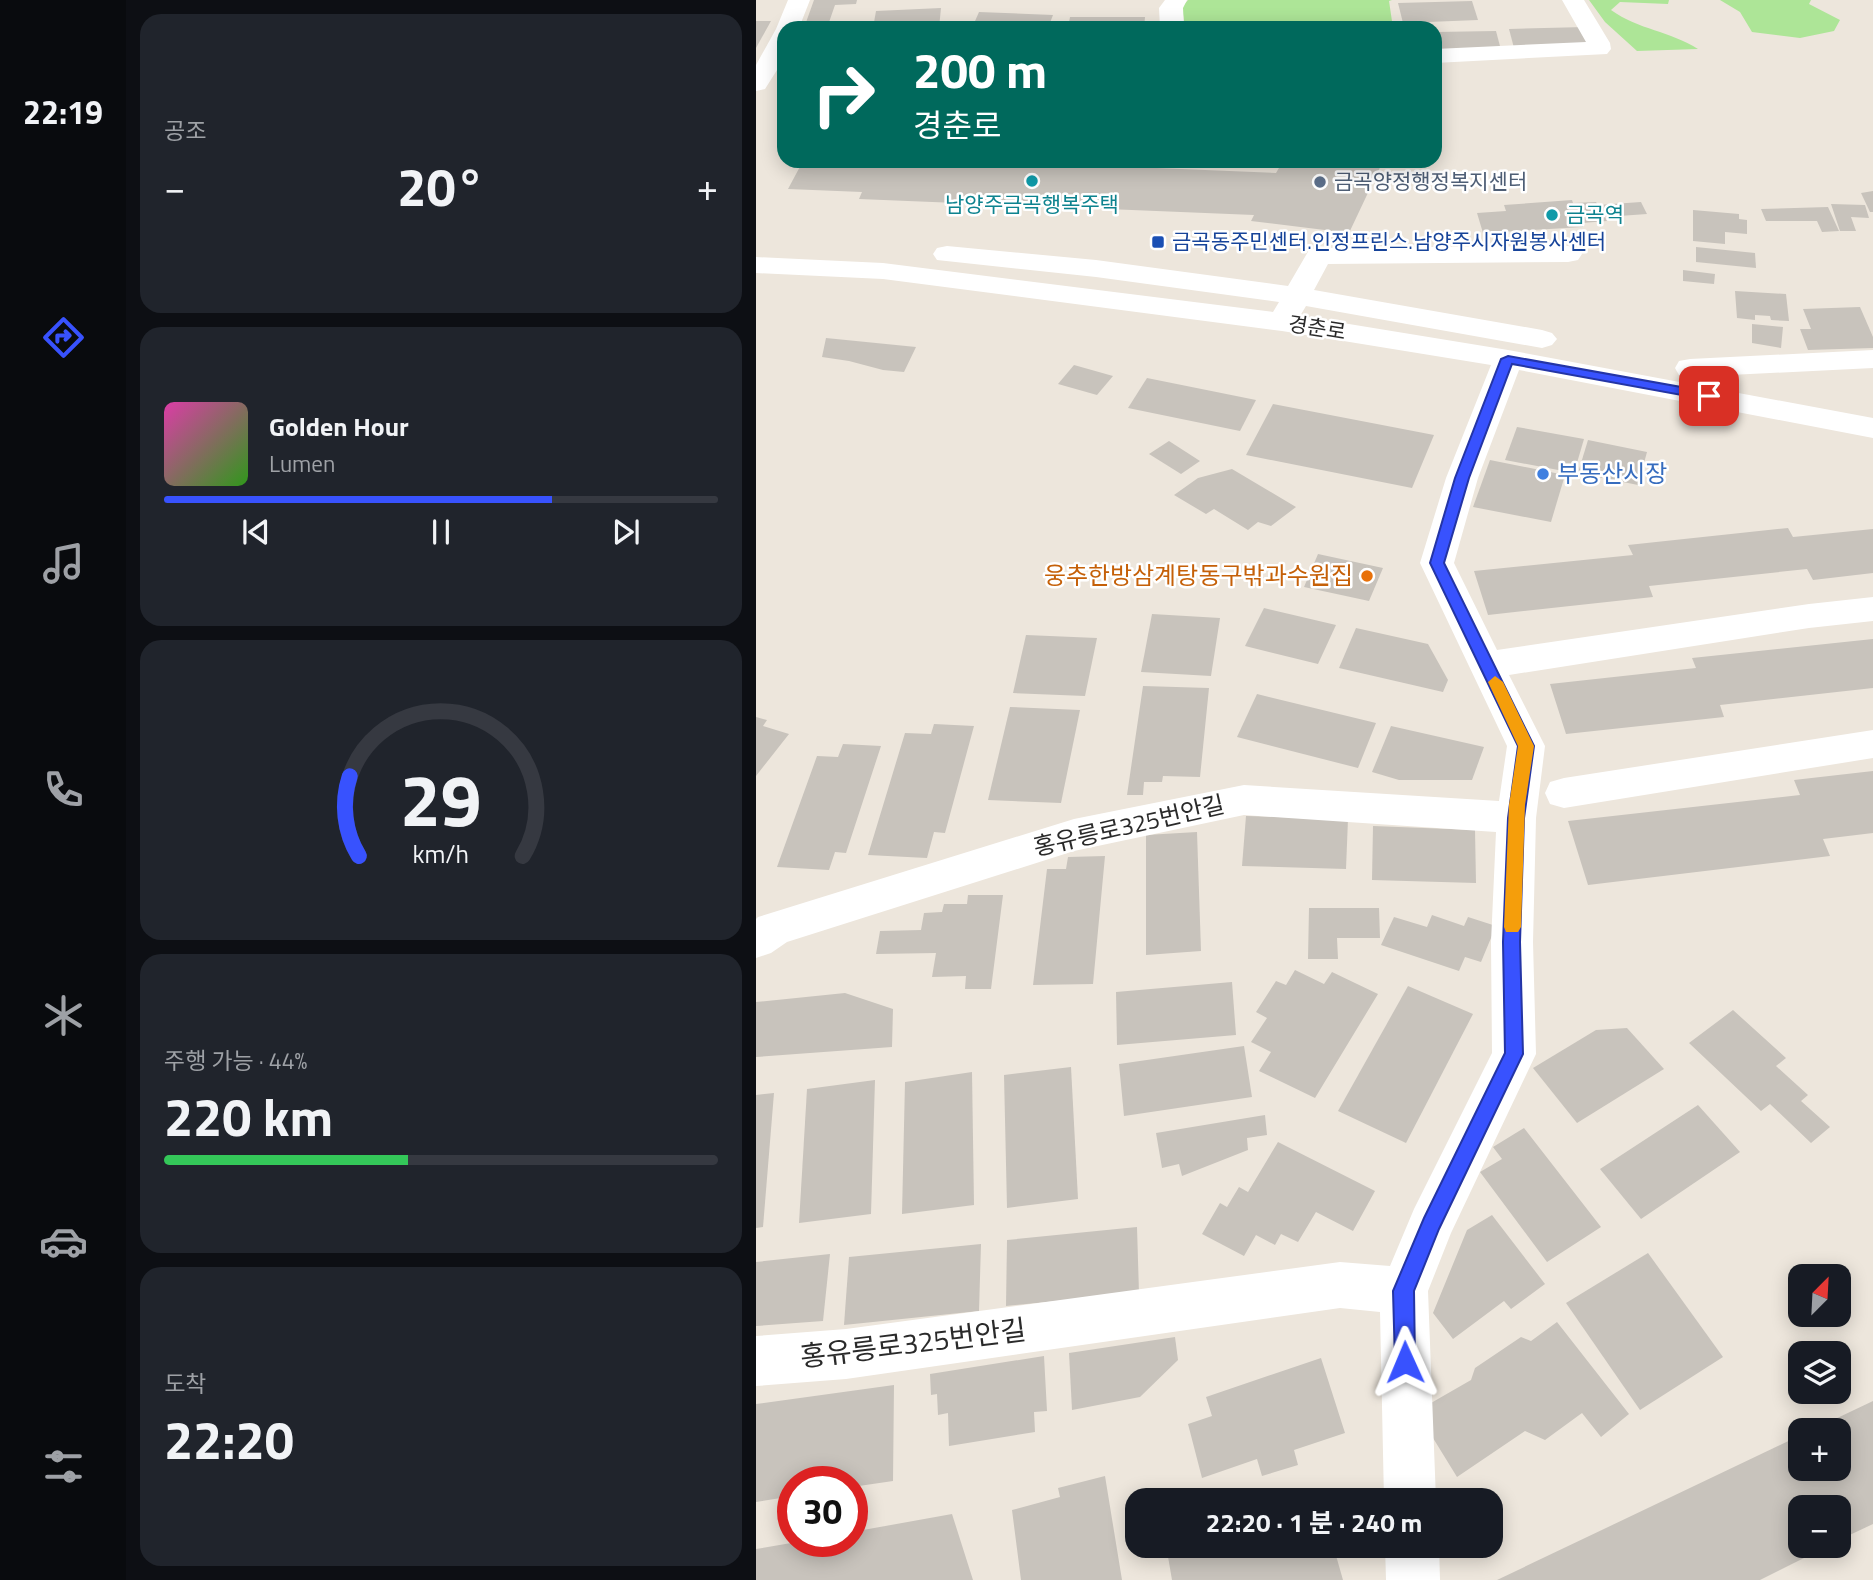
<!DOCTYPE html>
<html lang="ko">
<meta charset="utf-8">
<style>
body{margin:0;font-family:"Titillium Web","Noto Sans KR",sans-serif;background:#20242c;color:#f1f3f6;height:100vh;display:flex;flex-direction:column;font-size:26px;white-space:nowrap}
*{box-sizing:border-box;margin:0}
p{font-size:23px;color:#9ea1a6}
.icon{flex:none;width:38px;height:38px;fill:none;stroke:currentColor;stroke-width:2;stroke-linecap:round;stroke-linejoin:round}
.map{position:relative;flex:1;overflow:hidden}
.drawer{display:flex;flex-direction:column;gap:14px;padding:14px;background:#0d0f14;width:630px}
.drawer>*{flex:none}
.top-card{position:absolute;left:21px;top:21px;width:665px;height:147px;border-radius:21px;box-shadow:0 4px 18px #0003;background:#00695c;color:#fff;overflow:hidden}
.needle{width:46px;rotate:24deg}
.fabs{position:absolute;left:1032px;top:1264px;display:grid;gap:14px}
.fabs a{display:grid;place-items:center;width:63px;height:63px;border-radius:14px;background:#171b24;box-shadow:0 4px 18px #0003;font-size:35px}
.speed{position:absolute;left:21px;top:1466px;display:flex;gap:14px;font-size:35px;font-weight:700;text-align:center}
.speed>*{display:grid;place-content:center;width:91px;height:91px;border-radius:50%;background:#171b24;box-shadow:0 4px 18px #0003;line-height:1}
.speed .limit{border:10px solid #d22;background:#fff;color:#111}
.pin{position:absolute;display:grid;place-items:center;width:60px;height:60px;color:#fff;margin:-30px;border-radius:14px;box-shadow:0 4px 10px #0006}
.me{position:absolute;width:77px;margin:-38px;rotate:359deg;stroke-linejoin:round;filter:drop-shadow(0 0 5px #0008)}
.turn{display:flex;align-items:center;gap:24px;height:147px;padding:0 21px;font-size:32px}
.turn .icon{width:91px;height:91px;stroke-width:2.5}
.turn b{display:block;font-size:49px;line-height:60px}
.big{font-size:52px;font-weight:700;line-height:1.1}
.drawer .widget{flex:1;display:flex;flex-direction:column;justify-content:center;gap:10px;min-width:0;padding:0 24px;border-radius:21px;background:#20242c}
.drawer .dial{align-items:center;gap:0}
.dial svg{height:182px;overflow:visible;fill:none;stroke:#363941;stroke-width:7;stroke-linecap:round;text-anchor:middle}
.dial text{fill:#f1f3f6;stroke:none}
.song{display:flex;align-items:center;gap:21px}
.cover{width:84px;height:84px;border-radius:10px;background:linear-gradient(135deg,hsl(320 70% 55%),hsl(110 70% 35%))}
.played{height:7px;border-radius:4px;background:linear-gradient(90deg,#3852fe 70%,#363941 70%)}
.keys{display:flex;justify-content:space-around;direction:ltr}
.heat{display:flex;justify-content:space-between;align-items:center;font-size:38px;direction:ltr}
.charge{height:10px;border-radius:5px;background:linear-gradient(90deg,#34c759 44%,#363941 0)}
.trip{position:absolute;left:369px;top:1488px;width:378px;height:70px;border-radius:21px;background:#171b24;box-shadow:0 4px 18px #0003;font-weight:700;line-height:70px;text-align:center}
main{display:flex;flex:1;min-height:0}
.menu{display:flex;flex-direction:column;width:126px;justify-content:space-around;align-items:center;background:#090b0e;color:#9ea1a6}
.menu .icon{width:49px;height:49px}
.menu .on{color:#3852fe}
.menu b{font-size:32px;color:#f1f3f6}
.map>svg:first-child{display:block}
</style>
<main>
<nav class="menu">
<b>22:19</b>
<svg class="icon on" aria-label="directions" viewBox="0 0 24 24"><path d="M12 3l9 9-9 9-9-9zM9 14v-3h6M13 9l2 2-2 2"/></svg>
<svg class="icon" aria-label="music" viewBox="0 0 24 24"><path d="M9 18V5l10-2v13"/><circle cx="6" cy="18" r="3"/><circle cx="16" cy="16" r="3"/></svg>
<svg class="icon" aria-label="phone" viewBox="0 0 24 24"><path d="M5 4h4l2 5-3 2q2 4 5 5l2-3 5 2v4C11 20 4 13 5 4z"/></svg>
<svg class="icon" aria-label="climate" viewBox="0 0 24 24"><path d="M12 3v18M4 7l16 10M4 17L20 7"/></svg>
<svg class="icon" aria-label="car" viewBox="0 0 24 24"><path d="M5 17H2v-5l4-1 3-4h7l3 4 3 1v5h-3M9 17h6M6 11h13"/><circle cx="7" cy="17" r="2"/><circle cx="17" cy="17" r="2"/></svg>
<svg class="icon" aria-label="filters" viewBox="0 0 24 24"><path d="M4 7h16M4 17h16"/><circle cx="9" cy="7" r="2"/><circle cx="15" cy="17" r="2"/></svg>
</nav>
<section class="drawer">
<div class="widget"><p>공조</p>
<div class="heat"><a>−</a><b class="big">20°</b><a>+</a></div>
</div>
<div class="widget">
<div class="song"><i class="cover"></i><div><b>Golden Hour</b><p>Lumen</p></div></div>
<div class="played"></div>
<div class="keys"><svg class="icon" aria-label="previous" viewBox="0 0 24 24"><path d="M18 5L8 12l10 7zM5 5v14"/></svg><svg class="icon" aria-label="pause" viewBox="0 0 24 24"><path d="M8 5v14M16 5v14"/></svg><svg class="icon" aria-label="next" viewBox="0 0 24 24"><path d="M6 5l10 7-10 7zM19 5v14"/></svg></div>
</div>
<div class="widget dial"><svg viewBox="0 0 100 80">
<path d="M14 69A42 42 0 1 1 86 69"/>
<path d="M14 69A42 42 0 0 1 10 34" stroke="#3852fe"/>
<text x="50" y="56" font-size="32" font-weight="700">29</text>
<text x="50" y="72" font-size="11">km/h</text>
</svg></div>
<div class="widget"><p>주행 가능 · 44%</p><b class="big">220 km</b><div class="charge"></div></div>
<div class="widget"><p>도착</p><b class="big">22:20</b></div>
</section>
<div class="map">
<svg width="1117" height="1580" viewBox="0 0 1117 1580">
<rect width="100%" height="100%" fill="#ede6dc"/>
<g fill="#ade597">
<polygon points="432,0 636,0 633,1 637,28 429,28 426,7"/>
<path d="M833,0H913L912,4L864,2L855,10C883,30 914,31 942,49L881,51L849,22Z"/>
<polygon points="964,0 1055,0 1053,4 1084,20 1078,31 1044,38 996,32 984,12"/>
</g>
<g fill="#c8c3bc">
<polygon points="58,0 101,0 100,4 79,5 71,28 48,28"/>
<polygon points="716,1 722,20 647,23 642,3"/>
<polygon points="185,8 183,28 117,28 120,11"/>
<polygon points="223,12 297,15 292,28 216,28"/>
<polygon points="314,17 389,17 388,28 312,28"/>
<polygon points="0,21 15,21 0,48"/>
<polygon points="829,27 835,47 758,48 753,29"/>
<polygon points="740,31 745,50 679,52 679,32"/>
<polygon points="47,161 247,161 245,166 280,167 282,161 353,161 352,166 520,173 527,161 627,161 593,233 495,221 498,215 103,199 106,192 32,189"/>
<polygon points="1117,191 1117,212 1114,212 1105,193"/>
<polygon points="816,200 817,203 840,202 842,205 885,202 891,214 849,217 851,221 826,223 827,227 727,233 721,213 750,211 748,205"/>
<polygon points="1075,204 1109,205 1113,218 1095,217 1100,231 1084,231"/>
<polygon points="1072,207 1083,231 1066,232 1061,221 1010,221 1005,209"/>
<polygon points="937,210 983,214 983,219 991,220 991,234 969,232 969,244 937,241"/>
<polygon points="940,247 999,253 1000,268 940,262"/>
<polygon points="927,270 959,274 958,284 927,281"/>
<polygon points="979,291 1030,294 1033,321 1015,320 1014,316 999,315 999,320 981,318"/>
<polygon points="1104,307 1117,337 1117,348 1052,350 1044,329 1055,329 1047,309"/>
<polygon points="996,324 1027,327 1025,348 996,343"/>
<polygon points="70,338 160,347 148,372 127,370 93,361 66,357"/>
<polygon points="318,365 357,376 341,395 302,384"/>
<polygon points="391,378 500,400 484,431 372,408"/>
<polygon points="517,404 678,435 656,488 490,455"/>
<polygon points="761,427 828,439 818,473 749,460"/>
<polygon points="832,440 891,452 882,485 822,473"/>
<polygon points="413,441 444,461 425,474 393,454"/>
<polygon points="734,460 809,475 795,522 717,507"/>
<polygon points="476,469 540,507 515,526 502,522 492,530 458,509 450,514 418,495 442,478"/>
<polygon points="1032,528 1037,537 1117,529 1117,573 1057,580 1051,569 893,586 897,597 732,615 718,571 877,555 872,545"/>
<polygon points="562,554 627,568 613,601 548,587"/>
<polygon points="508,608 580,625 562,664 489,646"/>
<polygon points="396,614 464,618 455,676 385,672"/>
<polygon points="600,628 672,644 692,680 687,692 583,668"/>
<polygon points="270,635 341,638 329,696 257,693"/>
<polygon points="1117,639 1117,688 964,705 968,717 810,734 794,684 940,668 936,658"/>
<polygon points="387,686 453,688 444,777 407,776 406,782 388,782 387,795 371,795"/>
<polygon points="501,694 620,723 602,768 481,737"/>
<polygon points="254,707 324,710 305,803 232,800"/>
<polygon points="0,717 11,720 7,726 33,734 0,776"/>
<polygon points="178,724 218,726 189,833 178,832 171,858 112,855 149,733 175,734"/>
<polygon points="635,726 728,747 716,780 643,780 616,772"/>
<polygon points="87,744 125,746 90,853 79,852 73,870 21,867 61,756 82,757"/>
<polygon points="1117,771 1117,833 1067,839 1074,856 832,885 812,821 1044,795 1038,780"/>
<polygon points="490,816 592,819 590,869 486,866"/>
<polygon points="617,826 719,830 720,883 616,880"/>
<polygon points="441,832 445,951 390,955 390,835"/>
<polygon points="349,856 337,984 277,985 291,869 310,869 312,857"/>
<polygon points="212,895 247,895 235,989 209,989 210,976 176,977 180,953 120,954 124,931 165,930 168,913 186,912 188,904 211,904"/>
<polygon points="553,908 623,908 624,938 581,938 582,959 552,959"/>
<polygon points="676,915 708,926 712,917 740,926 725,962 709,957 703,971 625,945 638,917 671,927"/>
<polygon points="539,970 568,984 576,972 622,994 559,1098 503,1071 515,1052 495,1042 511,1018 500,1012 520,981 530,985"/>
<polygon points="476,982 480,1035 361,1045 360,992"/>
<polygon points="652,986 717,1014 650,1143 582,1111"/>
<polygon points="89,993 137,1009 136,1047 0,1057 0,1002"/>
<polygon points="977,1010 1030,1058 1020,1066 1052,1095 1045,1101 1074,1127 1055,1143 1014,1104 1005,1111 933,1043"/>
<polygon points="871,1028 908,1069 821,1123 777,1068 840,1030"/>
<polygon points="488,1046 496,1097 368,1116 363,1064"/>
<polygon points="315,1067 322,1199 251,1208 248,1075"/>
<polygon points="216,1072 218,1205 146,1214 149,1082"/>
<polygon points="119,1080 115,1214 43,1223 51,1089"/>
<polygon points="18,1093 7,1227 0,1228 0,1095"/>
<polygon points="942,1105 984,1152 885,1219 844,1169"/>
<polygon points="509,1115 511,1135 491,1138 492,1150 426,1176 423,1164 406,1168 400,1133"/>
<polygon points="768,1128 845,1227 791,1262 724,1172 746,1159 737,1147"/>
<polygon points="522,1142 619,1191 597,1231 560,1212 542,1242 525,1234 519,1245 500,1235 488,1256 446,1234 464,1203 471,1207 483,1187 492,1192"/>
<polygon points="736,1215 789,1284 755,1309 748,1301 697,1339 677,1313 711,1230"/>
<polygon points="381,1227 383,1293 250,1306 251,1240"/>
<polygon points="225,1244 223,1311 88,1325 93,1257"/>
<polygon points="892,1253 967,1357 884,1410 810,1303"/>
<polygon points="74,1254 67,1321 0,1326 0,1262"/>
<polygon points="801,1322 873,1414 845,1437 826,1413 789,1440 769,1431 701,1477 669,1425 675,1403 715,1380 719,1368 765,1337 775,1341"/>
<polygon points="419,1337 422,1360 384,1397 316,1410 313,1353"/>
<polygon points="288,1356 291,1411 278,1412 279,1432 193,1446 192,1413 182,1415 181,1394 175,1395 174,1374"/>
<polygon points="565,1358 589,1433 538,1450 542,1465 506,1476 501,1459 446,1478 432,1424 456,1416 450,1397"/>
<polygon points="138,1385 137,1481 96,1487 96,1482 37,1482 37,1496 0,1502 0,1404"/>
<polygon points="1117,1401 1117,1524 1083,1540 1083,1507 1045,1507 1045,1545 1074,1545 1004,1580 741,1580 1045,1435 1045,1468 1083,1468 1083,1430 1056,1430"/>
<polygon points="349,1476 366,1580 265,1580 256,1510 304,1497 302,1488"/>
<polygon points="196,1514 217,1580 0,1580 0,1549 41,1542 96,1542 96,1532"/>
<polygon points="410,1545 577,1545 587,1580 416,1580"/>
</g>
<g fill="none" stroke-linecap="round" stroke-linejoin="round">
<g fill="#fff" fill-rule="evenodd">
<polygon points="32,0 54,0 43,28 28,28 28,59 9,89 0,91 0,65 20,29"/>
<polygon points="409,0 431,0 427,8 428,28 404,28 403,8"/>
<polygon points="806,0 828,0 854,43 855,49 851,54 679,63 679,49 830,42"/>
<polygon points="191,246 340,260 532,286 553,250 563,248 812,246 822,248 826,254 822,260 812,262 572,264 558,290 786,330 796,333 801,339 796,345 786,348 550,306 544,316 752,350 1117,418 1117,438 763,370 722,478 698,563 741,650 1053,604 1117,597 1117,621 1053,628 753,675 789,746 780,818 777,942 780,1054 695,1233 672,1291 680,1500 628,1500 624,1312 584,1308 90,1379 0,1386 0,1336 90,1329 584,1262 634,1266 658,1209 736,1053 735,942 740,832 488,815 318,851 31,942 15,953 0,958 0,919 2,917 318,819 488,785 743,801 751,746 664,563 690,478 735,365 526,331 127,279 0,273 0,257 127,263 517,312 523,302 340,277 181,260 177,254 181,248"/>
<polygon points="1117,350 1117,368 934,377 923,375 919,368 923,361 934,359"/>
<polygon points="1117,730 1117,758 808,808 794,804 789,793 794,782 808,778"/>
<polygon points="629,1545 683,1545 684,1580 630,1580"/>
</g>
</g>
<polygon fill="#3852fe" stroke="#2435a5" stroke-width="2" points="752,356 953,392 959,396 953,400 756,364 713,478 688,563 778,746 768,818 764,942 767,1054 683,1229 658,1291 659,1362 656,1369 649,1372 642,1369 639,1362 637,1291 668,1218 749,1053 747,942 752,818 762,746 674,563 699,478 745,359"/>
<polygon fill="#f59e0b" points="739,676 747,682 778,746 769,805 765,927 762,932 750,932 748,927 753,805 762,746 732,682"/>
<g fill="#0f9aa8" stroke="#fff" stroke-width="2.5">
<circle cx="276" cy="181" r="7"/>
<circle cx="796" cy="215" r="7"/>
</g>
<circle fill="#5c6f8a" stroke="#fff" stroke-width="2.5" cx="564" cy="182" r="7"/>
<rect fill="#1a4fb4" stroke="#fff" stroke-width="2.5" x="395" y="235" width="14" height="14" rx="3.5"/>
<circle fill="#3f7fe0" stroke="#fff" stroke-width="2.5" cx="787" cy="474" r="7"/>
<circle fill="#e8710a" stroke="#fff" stroke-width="2.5" cx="611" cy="576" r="7"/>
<g text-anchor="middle" stroke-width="5" stroke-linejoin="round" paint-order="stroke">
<g font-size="21" fill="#4e5e75" stroke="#fff" text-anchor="start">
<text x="578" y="189">금곡양정행정복지센터</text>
</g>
<g font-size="21" fill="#0d838f" stroke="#fff">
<text x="276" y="212">남양주금곡행복주택</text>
<text x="810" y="222" text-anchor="start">금곡역</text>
</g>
<g font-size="21" fill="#164399" stroke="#fff" text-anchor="start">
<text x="416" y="249">금곡동주민센터.인정프린스.남양주시자원봉사센터</text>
</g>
<g font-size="21" fill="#2a2a2a" stroke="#fff">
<text transform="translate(561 328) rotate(9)" y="7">경춘로</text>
</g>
<g font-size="24" fill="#366cbe" stroke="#fff" text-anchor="start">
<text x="801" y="482">부동산시장</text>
</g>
<g font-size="24" fill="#c56008" stroke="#fff" text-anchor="end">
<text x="597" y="584">웅추한방삼계탕동구밖과수원집</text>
</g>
<g font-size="24" fill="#2a2a2a" stroke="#fff">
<text transform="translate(373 826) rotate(-13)" y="8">홍유릉로325번안길</text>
</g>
<g font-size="28" fill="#2a2a2a" stroke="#fff">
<text transform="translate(157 1343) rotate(-7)" y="10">홍유릉로325번안길</text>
</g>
</g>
</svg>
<div class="fabs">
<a><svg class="needle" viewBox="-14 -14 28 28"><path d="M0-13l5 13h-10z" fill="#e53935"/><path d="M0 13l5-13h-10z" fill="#9ea1a6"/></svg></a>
<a><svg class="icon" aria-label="layers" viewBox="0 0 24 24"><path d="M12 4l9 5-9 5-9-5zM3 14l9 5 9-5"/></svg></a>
<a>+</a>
<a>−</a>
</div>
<div class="speed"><div class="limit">30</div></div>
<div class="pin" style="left:953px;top:396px;background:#d93025"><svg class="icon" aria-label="arrive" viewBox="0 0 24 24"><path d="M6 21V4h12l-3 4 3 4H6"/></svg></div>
<svg class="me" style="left:649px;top:1362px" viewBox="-20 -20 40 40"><path d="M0-17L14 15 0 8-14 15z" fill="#3852fe" stroke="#fff" stroke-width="4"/></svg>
<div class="trip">22:20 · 1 분 · 240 m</div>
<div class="top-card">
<div class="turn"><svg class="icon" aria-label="right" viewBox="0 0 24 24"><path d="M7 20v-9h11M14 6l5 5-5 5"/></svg><div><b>200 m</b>경춘로</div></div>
</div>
</div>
</main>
